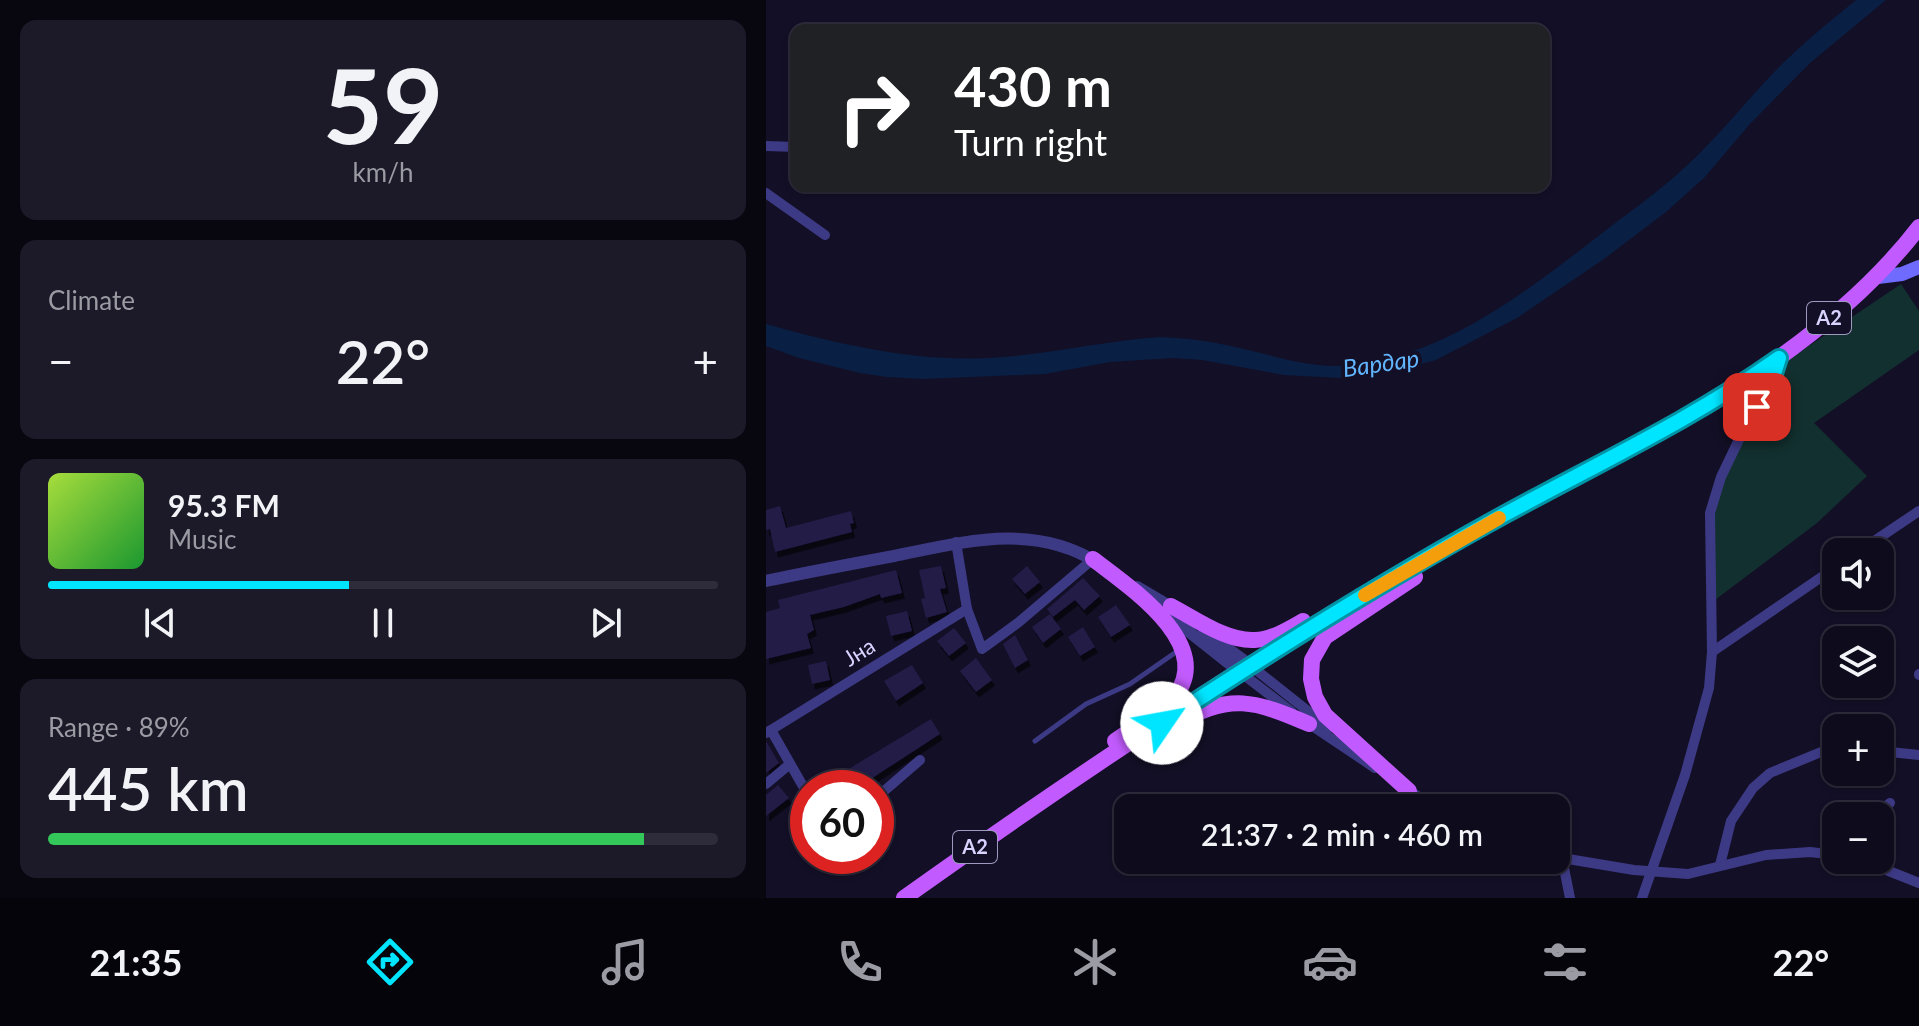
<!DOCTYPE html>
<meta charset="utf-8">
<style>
body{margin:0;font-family:Lato,sans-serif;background:#1c1929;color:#f1f3f6;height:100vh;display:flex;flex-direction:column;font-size:30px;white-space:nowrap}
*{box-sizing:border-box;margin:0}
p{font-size:26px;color:#9b9ba3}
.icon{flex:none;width:44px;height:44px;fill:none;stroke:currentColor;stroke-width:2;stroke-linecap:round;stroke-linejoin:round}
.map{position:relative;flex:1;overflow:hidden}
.details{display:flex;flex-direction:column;gap:20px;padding:20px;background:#08060f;width:766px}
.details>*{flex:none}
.banner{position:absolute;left:24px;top:24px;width:760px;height:168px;border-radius:16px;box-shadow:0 2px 6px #0004,0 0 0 2px #2e2b3b;background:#202124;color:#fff;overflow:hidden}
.fabs{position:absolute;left:1056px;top:538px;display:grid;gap:16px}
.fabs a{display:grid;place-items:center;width:72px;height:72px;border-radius:16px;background:#0e0b1c;box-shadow:0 2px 6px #0004,0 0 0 2px #2e2b3b;font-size:40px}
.speed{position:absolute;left:24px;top:770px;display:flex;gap:16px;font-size:40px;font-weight:700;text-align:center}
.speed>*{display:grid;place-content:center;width:104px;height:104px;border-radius:50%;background:#0e0b1c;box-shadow:0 2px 6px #0004,0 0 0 2px #2e2b3b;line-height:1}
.speed .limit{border:12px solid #d22;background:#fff;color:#111}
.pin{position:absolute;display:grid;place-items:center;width:68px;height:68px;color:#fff;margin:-34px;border-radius:16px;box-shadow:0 4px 12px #0006}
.me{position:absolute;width:88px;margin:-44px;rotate:57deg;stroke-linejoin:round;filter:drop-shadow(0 0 6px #0008)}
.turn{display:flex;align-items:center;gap:28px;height:168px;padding:0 32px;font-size:36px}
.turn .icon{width:104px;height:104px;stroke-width:2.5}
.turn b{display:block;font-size:56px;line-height:68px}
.big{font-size:60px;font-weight:600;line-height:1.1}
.details .card{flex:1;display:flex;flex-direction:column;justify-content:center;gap:12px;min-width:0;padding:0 28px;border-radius:16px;background:#1c1929}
.details .dial{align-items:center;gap:0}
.dial b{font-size:104px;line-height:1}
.song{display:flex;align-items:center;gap:24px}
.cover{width:96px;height:96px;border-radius:12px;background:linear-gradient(135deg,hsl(80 70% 55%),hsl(130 70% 35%))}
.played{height:8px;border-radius:4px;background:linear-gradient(90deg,#00e5ff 45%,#2e2b3b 45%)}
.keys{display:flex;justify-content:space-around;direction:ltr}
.heat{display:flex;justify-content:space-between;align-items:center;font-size:44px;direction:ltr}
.charge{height:12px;border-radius:6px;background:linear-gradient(90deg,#34c759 89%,#2e2b3b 0)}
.trip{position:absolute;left:348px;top:794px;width:456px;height:80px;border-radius:16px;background:#0e0b1c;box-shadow:0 2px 6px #0004,0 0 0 2px #2e2b3b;font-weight:600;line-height:80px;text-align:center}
.dock{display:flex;height:128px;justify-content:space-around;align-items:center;background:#06040b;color:#9b9ba3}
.dock .icon{width:56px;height:56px}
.dock .current{color:#00e5ff}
.dock b{font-size:36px;color:#f1f3f6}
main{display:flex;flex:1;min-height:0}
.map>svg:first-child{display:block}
</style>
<main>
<section class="details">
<div class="card dial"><b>59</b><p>km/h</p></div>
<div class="card"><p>Climate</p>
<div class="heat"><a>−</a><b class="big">22°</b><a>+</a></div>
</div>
<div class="card">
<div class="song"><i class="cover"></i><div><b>95.3 FM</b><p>Music</p></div></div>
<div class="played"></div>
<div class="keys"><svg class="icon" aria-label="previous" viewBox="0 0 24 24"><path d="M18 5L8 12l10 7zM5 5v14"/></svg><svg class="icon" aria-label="pause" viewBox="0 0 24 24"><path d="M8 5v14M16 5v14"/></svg><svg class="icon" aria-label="next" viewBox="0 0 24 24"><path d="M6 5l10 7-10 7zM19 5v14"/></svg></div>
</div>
<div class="card"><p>Range · 89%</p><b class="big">445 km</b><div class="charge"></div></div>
</section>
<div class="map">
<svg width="1153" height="898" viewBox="0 0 1153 898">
<defs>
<filter id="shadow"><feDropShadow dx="3" dy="5.5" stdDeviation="0" flood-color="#0009"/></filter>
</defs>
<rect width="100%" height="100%" fill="#130f26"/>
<polygon fill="#12302f" points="1135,284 1153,311 1153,350 1048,423 1101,476 1051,523 945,603 943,529 955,477 1004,386 1022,360"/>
<path fill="#0a1f44" d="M1090,0H1120L1044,63L983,125L938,178L900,212L838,259L751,318L670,360L632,370L575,378L518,375L436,360L407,358L344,362L279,374L157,379L121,377L94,373L33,358L0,346V324C71,344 149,362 223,358C281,355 336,341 394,337C416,338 438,340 460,345C502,353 542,370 585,365C680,356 762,290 835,234C859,215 884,198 907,178C946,145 977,104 1012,68C1037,43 1063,22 1090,0Z"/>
<g fill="#241b47" filter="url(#shadow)">
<polygon points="14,506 20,528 85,511 88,523 84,524 86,532 9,552 4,529 0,530 0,510"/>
<polygon points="175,566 180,588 174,589 181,612 160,618 155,599 159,598 153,570"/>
<polygon points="261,566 274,582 259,594 246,579"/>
<polygon points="130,570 136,593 115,598 114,594 78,607 44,615 48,630 41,634 45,648 0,659 0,612 14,608 12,600"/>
<polygon points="317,578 334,596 318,610 309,600 287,617 281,609"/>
<polygon points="350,605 364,625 345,637 332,617"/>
<polygon points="141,611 146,631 125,636 120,616"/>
<polygon points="284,614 295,629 277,643 266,627"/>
<polygon points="317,627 329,647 314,656 302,637"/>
<polygon points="188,628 200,643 183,656 171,641"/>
<polygon points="249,635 262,660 249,668 237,644"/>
<polygon points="210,658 226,680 210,692 194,671"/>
<polygon points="60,661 64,680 46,684 42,665"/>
<polygon points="146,665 157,683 130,701 118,681"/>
<polygon points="165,719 174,734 91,788 85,788 76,773"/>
<polygon points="0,741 13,763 0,773"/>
<polygon points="12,785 23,798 0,816 0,795"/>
</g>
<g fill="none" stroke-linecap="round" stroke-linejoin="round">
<polyline stroke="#3d3a85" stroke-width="5" points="269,741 320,704 364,684 413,650"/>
<g stroke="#3d3a85" stroke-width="10">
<polyline points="0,146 30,147"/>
<polyline points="0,193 59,235"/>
<polyline points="1092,552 1153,511"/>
<polyline points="201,609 216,649 253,622 327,559"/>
<polyline points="946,652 1070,567"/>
<polyline points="484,665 563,728"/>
<polyline points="474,672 526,712"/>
<polyline points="1153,675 1153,674"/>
<polyline points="539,721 609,768"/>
<polyline points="5,730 42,795"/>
<polyline points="0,733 201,609 190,542"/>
<polyline points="1114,751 1153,755"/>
<polyline points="0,784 24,764"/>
<polyline points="639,788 670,808"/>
<polyline points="110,798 154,760"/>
<polyline points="1108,816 1124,803"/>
<polyline points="790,857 868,870 922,874 1000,855 1044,852 1070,855"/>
<polyline points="796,858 804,898"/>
<polyline points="1095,860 1153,883"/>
<polyline points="954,865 965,821 987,788 1004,773 1055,752 1070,752"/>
<polyline points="876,898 919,775 943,688 946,652 944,513 955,477 979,427 1004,386 1013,360"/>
</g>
<g stroke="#3d3a85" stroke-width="12">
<path d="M0,581C42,572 85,564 128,556C198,542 267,522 332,563"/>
<polyline points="371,587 410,610"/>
<polyline points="397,611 474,672"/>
<polyline points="438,631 484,665"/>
</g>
<polyline stroke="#6f6bff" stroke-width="14" points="1112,277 1136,274 1153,267"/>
<g stroke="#c25bff" stroke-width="16">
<path d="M327,559C362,586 450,644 409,696C394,714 368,727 349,741"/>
<path d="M405,606C430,619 461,642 489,640C505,640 523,629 537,621"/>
<path d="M411,724C463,692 490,701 543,724"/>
<polyline points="643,791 559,715 549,697 545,679 546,660 559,637 649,577"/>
<path d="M138,898C306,778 479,662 657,560C823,465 1035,381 1153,227"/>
</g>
</g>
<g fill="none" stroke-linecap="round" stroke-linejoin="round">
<g stroke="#0095a6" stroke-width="20">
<path id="route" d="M396,723C503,653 611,585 723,523C820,469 923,422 1013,358L1004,386L991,407"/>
</g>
<use href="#route" stroke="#00e5ff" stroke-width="14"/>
<polyline stroke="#f59e0b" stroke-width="14" points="599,595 733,518"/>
</g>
<g text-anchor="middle" stroke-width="8" stroke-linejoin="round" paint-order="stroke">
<g fill="#130f26" stroke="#9e99be" stroke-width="2">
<rect x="1041" y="302" width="44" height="32" rx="6"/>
<rect x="187" y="831" width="44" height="32" rx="6"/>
</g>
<g font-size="20" font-weight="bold" fill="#d9d4ff">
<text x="1063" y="325">A2</text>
<text x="209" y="854">A2</text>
</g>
<g font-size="22" fill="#d9d4ff" stroke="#130f26">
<text transform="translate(93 652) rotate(-32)" y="8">Јна</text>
</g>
<g font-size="24" font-style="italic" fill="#62b6ff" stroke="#130f26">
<text transform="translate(615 364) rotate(-8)" y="8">Вардар</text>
</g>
</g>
</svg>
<div class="fabs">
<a><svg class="icon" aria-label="sound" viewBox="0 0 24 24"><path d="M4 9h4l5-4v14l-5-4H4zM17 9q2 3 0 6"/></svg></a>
<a><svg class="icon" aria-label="layers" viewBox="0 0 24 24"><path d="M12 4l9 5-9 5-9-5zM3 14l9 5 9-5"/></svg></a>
<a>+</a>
<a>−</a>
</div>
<div class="speed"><div class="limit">60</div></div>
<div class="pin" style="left:991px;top:407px;background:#d93025"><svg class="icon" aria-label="arrive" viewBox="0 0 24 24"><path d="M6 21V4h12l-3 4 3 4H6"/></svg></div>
<svg class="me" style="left:396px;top:723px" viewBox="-20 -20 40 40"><circle r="19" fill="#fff"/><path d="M0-13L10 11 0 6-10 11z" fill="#00e5ff"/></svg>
<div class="trip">21:37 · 2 min · 460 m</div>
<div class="banner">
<div class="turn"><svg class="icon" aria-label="right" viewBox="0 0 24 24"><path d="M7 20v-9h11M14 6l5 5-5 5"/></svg><div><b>430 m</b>Turn right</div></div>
</div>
</div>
</main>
<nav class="dock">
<b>21:35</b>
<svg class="icon current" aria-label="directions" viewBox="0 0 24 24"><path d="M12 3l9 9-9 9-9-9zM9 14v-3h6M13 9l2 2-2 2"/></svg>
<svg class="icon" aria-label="music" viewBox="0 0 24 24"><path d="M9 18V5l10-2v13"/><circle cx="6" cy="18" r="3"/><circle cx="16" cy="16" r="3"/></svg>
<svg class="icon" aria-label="phone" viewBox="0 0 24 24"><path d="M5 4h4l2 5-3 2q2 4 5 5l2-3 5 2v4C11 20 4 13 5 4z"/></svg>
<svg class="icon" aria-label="climate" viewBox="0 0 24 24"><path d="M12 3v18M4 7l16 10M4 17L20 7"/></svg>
<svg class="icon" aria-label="car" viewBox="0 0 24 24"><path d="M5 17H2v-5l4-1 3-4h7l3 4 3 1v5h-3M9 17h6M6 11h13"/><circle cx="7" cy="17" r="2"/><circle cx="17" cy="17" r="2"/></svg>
<svg class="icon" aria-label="filters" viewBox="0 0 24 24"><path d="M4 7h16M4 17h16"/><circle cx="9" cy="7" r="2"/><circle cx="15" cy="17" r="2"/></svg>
<b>22°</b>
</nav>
